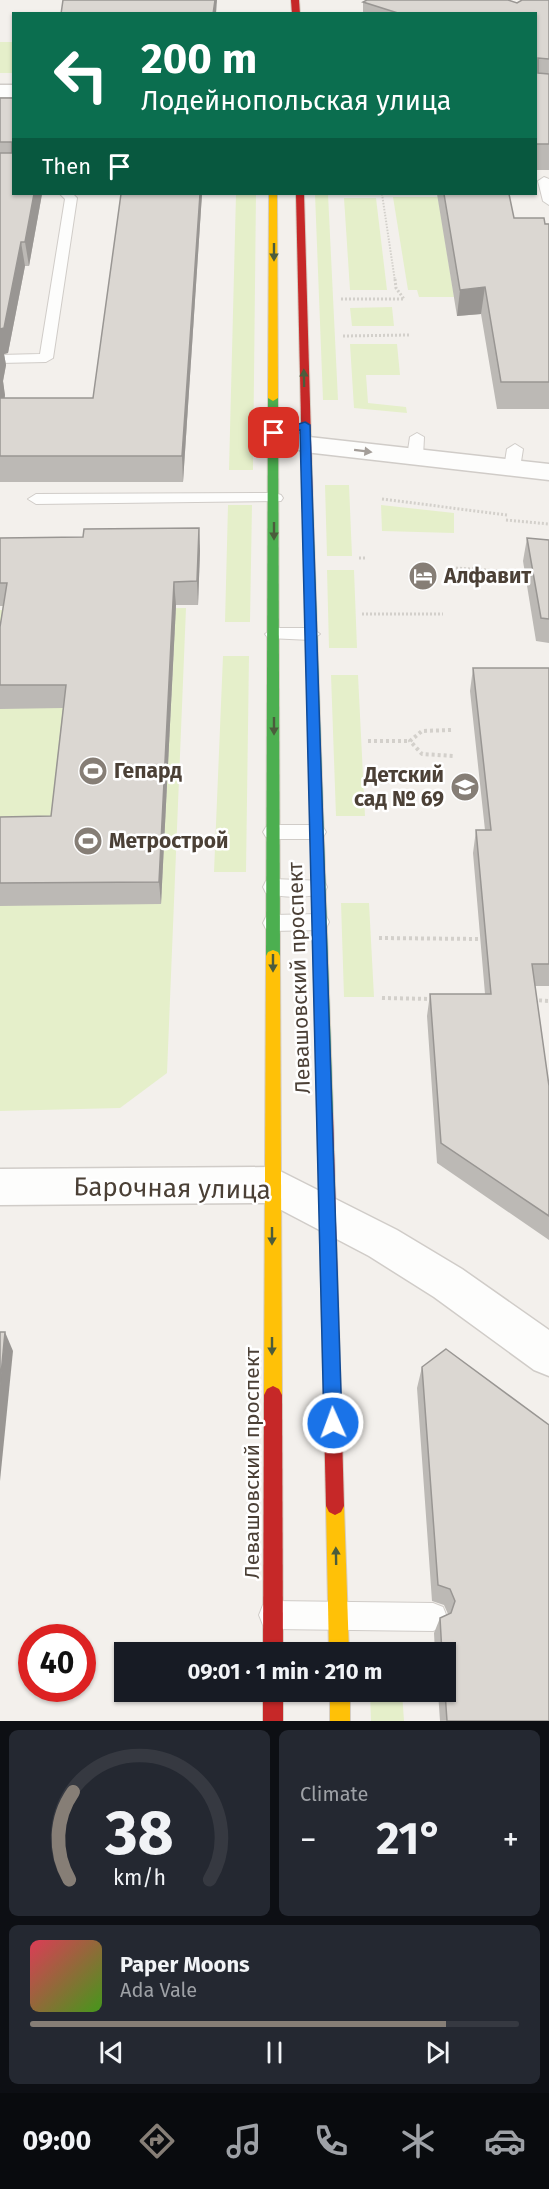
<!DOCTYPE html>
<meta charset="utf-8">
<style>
body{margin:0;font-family:"Fira Sans",sans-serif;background:#242831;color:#f1f3f6;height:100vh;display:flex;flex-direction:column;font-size:22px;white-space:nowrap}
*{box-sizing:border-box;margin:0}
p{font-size:20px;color:#9ea1a6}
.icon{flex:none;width:33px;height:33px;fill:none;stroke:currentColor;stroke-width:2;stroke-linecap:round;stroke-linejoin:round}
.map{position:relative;height:1721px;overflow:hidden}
.panel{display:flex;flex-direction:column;gap:9px;padding:9px;background:#0d0f14;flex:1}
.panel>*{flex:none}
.top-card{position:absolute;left:12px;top:12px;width:525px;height:183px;border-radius:0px;box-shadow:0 2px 4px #0004;background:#0b6e4f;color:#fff;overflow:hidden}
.speed{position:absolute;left:18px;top:1624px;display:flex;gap:12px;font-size:30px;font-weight:700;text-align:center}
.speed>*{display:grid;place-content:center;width:78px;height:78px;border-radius:50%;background:#171b24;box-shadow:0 2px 4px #0004;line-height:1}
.speed .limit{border:9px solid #d22;background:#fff;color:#111}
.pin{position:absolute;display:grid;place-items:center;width:51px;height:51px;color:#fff;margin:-26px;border-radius:12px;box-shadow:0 3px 9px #0006}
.me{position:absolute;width:66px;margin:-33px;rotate:358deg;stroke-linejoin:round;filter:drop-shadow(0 0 4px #0008)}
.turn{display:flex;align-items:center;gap:21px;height:126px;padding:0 30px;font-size:27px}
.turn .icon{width:78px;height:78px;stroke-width:2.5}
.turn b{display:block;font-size:42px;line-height:51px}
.then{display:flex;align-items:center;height:57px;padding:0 30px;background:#0003;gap:12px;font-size:22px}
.big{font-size:45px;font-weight:700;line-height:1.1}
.panel .tile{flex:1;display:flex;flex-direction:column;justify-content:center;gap:9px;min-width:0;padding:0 21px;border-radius:9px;background:#242831}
.panel .dial{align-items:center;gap:0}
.dial svg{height:156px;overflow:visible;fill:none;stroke:#363941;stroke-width:7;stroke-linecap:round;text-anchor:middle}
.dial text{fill:#f1f3f6;stroke:none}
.song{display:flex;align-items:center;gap:18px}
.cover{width:72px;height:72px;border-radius:9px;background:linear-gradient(135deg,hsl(350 70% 55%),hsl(100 70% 35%))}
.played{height:6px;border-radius:3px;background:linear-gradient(90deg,#867e76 85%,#363941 85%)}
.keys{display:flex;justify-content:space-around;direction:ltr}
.heat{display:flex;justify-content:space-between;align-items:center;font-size:33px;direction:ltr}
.panel .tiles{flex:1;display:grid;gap:9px;grid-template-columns:1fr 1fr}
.tile:last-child{grid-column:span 2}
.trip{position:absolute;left:114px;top:1642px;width:342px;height:60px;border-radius:0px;background:#171b24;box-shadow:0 2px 4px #0004;font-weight:700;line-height:60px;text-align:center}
.tab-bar{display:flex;height:96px;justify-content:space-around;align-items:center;background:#090b0e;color:#9ea1a6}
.tab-bar .icon{width:42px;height:42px}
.tab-bar .on{color:#867e76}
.tab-bar b{font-size:27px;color:#f1f3f6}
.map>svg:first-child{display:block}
</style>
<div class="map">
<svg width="549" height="1721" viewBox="0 0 549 1721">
<rect width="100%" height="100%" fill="#f3f0ec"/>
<g fill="#e5efca">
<rect x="0" y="42" width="13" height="31"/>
<polygon points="236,194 256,194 253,470 229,470"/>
<polygon points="315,194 328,194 338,400 323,400"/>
<polygon points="393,197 438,197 454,297 419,297 417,290 408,290"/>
<polygon points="344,198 376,198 387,290 350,290"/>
<polygon points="392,307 394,326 352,326 350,308"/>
<polygon points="350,344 397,344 400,375 366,375 368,403 406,407 407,413 354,408"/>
<polygon points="325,485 349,485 352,556 327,556"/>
<polygon points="228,505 252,505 250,622 225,622"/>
<polygon points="381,505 454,513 454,533 382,531"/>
<polygon points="327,570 354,570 357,648 329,648"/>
<polygon points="186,608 167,1073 120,1108 0,1111 0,610"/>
<polygon points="223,656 249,656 246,872 214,872"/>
<polygon points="331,675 358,675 365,816 336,816"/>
<polygon points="341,903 369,903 374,997 344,997"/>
<polygon points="370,1692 402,1692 404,1721 371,1721"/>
</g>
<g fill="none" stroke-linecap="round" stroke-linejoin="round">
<g stroke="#d0ccc8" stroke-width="2">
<g id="lane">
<polygon points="544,177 549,179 549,205 543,201 538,181"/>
<polygon points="60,194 73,194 77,198 53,358 46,362 0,363 0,355 40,354 65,199"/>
<polygon points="417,433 424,437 423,457 415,462 407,457 410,437"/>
<polygon points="515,444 523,449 520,468 512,473 504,468 507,449"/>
<polygon points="275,493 281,495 283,498 281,501 36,504 28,499 36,494"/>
<polygon points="274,628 311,628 320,634 311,640 268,638 265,634"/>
<polygon points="273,825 316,825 323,827 326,832 323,837 316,839 273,839 266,837 263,832 266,827"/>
<path d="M273,879L324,881L327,887L324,893C309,898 281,898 266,893L263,887L266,881Z"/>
<polygon points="319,914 326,916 329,922 326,928 319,930 273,931 266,929 263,923 266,917 273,915"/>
<polygon points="273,1601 433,1603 443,1607 447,1617 443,1627 433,1631 273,1629 263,1625 259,1615 263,1605"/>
</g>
</g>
<g stroke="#d0ccc8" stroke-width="3">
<g id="street">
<rect x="0" y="85" width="14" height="12"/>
<polygon points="274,425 309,437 549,464 549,480 305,452 265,438 261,433 265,428"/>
<polygon points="272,1167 397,1230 462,1269 549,1330 549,1376 534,1370 434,1297 369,1256 268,1203 0,1205 0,1169"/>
</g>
</g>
<g stroke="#d5cdc3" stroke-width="2">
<g id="fast">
<polygon points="273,395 278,398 280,956 278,960 273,962 268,960 266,956 268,398"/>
<polygon points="308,506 313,509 333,1114 330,1119 325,1121 320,1119 317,1114 303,509"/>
</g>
</g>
<g stroke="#d5cdc3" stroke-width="2">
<g id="slow">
<polygon points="269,194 277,194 278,398 273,401 268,398"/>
<polygon points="273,950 278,952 280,956 282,1395 279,1401 273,1404 267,1401 264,1395 266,956 268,952"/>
<polygon points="335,1497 341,1500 344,1506 349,1653 329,1653 326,1506 329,1500"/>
<rect x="330" y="1692" width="20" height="29"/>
</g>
</g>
<g stroke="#d5cdc3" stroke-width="2">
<g id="jam">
<polygon points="291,0 299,0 300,14 292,14"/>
<polygon points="296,194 304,194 313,509 308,512 303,509"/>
<polygon points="325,1107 330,1109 333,1114 344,1506 341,1512 335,1515 329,1512 326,1506 317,1114 320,1109"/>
<polygon points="273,1386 279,1389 282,1395 283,1653 263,1653 264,1395 267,1389"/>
<rect x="263" y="1692" width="20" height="29"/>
</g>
</g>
<g stroke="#d3d0cb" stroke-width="2" stroke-dasharray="1.5 1.5" stroke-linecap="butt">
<polyline points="335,194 378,194"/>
<polyline points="382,194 395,281"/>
</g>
<g stroke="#d3d0cb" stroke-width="3" stroke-dasharray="2 2" stroke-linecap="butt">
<polyline points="395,279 396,288 404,299"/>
<polyline points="341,299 403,299"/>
<polyline points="343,336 409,335"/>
<polyline points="382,499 507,515"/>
<polyline points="506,520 549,524"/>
<polyline points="359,558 366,558"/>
<polyline points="456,568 501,571"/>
<polyline points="362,614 443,614"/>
</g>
<g stroke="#d3d0cb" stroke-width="4" stroke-dasharray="3 3" stroke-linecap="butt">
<polyline points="451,730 422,731 410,741 422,754 454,756"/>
<polyline points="368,741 410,741"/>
<polyline points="379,938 479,939"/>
<polyline points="382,998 432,999"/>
<polyline points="533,1000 549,1001"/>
</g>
<use href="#lane" fill="#fdfdfc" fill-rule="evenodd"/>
<use href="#street" fill="#fdfdfc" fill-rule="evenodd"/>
<use href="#fast" fill="#4caf50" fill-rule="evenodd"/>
<use href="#slow" fill="#ffc107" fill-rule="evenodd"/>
<use href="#jam" fill="#c62828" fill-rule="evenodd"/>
</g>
<g fill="#bcb9b5">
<polygon points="549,0 549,170 536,170 536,14 363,14 363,2 517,3"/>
<polygon points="0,98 14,98 14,194 42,194 29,266 25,266 8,353 4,354 6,365 3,381 5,398 93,398 202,194 183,482 0,482"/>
<polygon points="437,194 509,194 514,218 549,224 549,409 497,409 481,314 457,316"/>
<polygon points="199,528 200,551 198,605 176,605 161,904 0,906 0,817 51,816 63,708 0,709 0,627 3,606 0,606 0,538 83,537"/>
<polygon points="527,538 549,540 549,643 536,641 523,561"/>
<polygon points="473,668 549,668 549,986 535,986 549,1086 549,1240 437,1163 427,1016 430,994 485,994 473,853 476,830 485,830 470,691"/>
<polygon points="422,1367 549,1721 440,1721 438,1692 446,1692 446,1653 435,1653 434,1633 440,1618 448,1614 444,1605 432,1601 417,1388"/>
</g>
<g fill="#999693">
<polygon points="215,0 217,0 216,14 213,14"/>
<polygon points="34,194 42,194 29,266 25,242"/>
<polygon points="200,194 202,194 183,482 182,456"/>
<polygon points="21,242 25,266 8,353 4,354 6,365 3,381 5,395 1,423 0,418 0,329"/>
<polygon points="485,287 481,314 457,316 460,290"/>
<polygon points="199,528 200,551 198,605 197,581"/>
<polygon points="174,582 176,605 161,904 159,882"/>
<polygon points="5,1332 13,1351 0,1481 0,1385"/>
</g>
<g fill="#dbd7d2" stroke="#999693" stroke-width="1.5">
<polygon points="63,0 215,0 213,14 61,14"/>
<polygon points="367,0 508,0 517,3 522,0 549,0 549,59 538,58 538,73 549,74 549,144 536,144 536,14 401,14 363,2"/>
<polygon points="0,98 14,98 14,194 34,194 25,242 21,242 4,328 0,329 0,153 12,153 12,142 0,142"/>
<polygon points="121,194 200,194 182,456 0,456 0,398 93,398"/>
<polygon points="444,194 509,194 514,218 544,218 545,224 549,224 549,382 501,382 485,287 460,290"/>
<polygon points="199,528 197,581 174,582 159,882 0,883 0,817 51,816 66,685 0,685 0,627 7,583 0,583 0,538 83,537 84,529"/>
<polygon points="527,538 549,540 549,619 541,618"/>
<polygon points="473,668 549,668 549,964 532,964 549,1086 549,1216 441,1143 430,994 491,994 476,830 491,830"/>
<polygon points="0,1332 5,1332 0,1385"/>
<polygon points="446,1349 549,1425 549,1721 447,1721 445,1692 446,1692 446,1653 442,1653 440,1618 451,1613 455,1601 450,1589 438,1585 422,1367"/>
</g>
<defs><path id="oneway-solid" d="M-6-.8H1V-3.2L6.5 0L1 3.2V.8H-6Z" transform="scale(1.5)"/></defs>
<g fill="#4b5c3c">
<use href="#oneway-solid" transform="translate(274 252) rotate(90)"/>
<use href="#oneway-solid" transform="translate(304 378) rotate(-91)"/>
<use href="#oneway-solid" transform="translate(274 531) rotate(90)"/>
<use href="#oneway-solid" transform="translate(274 726) rotate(90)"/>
<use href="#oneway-solid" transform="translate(273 963) rotate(90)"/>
<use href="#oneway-solid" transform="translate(272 1236) rotate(90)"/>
<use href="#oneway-solid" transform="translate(272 1346) rotate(90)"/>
<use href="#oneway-solid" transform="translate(336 1556) rotate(-91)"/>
</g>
<use fill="#a49e99" href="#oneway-solid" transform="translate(363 451) rotate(7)"/>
<polygon fill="#1a73e8" stroke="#114b97" stroke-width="1.5" points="305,422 310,425 342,1423 339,1429 333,1432 326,1429 324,1423 300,430 274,436 269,433"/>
<defs>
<g id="hotel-disc" transform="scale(1.5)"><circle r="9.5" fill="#867e76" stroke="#fff"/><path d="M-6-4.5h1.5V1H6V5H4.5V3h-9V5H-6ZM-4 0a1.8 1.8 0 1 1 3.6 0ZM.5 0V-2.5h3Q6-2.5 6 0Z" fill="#fff"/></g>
<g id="stadium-disc" transform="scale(1.5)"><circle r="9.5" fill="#867e76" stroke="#fff"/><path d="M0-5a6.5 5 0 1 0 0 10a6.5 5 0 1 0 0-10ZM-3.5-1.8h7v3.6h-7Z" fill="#fff"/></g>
<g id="school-disc" transform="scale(1.5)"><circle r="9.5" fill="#867e76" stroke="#fff"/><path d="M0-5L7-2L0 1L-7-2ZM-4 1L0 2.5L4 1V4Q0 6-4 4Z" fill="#fff"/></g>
</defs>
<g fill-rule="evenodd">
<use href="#hotel-disc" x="423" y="576"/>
<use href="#stadium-disc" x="93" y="771"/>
<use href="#school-disc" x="465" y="787"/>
<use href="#stadium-disc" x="88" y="841"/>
</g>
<g text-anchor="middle" stroke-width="5" stroke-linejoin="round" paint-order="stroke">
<g font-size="21" font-weight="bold" fill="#4b4036" stroke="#fff" text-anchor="start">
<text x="444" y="583">Алфавит</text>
<text x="114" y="778">Гепард</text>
<text x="444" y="782" text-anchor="end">Детский<tspan x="444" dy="24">сад № 69</tspan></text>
<text x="109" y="848">Метрострой</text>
</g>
<g font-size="21" fill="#4b4036" stroke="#fff">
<text transform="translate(299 978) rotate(-92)" y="7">Левашовский проспект</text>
<text transform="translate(252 1463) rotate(-90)" y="7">Левашовский проспект</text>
</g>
<g font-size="26" fill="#4b4036" stroke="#fff">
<text transform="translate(172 1188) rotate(1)" y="9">Барочная улица</text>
</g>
</g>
</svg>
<div class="speed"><div class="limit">40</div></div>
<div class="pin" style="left:274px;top:433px;background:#d93025"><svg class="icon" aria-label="arrive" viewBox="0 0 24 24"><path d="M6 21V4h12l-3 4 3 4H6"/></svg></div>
<svg class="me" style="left:333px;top:1423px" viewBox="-20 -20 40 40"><circle r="17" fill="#1a73e8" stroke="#fff" stroke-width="3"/><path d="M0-11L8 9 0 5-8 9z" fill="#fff"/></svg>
<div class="trip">09:01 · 1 min · 210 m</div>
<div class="top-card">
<div class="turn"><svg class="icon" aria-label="left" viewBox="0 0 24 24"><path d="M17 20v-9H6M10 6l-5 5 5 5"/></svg><div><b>200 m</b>Лодейнопольская улица</div></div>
<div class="then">Then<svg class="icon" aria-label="arrive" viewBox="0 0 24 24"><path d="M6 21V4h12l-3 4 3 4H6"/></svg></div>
</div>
</div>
<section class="panel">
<div class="tiles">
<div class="tile dial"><svg viewBox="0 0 100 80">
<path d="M14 69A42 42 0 1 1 86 69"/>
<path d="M14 69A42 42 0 0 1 16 24" stroke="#867e76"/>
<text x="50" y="56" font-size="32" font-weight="700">38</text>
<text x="50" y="72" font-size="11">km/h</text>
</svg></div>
<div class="tile"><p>Climate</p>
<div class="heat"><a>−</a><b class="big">21°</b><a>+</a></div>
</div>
<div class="tile">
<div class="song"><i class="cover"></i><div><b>Paper Moons</b><p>Ada Vale</p></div></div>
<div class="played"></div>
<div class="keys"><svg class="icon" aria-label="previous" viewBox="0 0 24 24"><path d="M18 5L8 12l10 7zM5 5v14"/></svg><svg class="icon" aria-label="pause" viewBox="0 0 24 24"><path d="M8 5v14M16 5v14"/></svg><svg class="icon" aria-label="next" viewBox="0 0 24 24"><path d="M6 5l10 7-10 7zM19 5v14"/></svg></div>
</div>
</div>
</section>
<nav class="tab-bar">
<b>09:00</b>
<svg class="icon on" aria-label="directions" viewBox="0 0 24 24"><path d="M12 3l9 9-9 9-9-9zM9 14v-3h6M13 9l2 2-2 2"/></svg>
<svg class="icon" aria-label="music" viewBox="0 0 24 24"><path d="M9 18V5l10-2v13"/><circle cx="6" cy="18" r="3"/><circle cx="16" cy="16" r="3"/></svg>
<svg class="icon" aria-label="phone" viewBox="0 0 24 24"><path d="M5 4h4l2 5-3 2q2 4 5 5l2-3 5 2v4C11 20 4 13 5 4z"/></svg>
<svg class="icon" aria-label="climate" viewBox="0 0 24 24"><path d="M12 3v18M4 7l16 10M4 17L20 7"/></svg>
<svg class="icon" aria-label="car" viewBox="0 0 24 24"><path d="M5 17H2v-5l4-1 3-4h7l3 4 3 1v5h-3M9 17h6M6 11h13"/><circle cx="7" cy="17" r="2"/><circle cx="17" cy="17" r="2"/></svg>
</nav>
